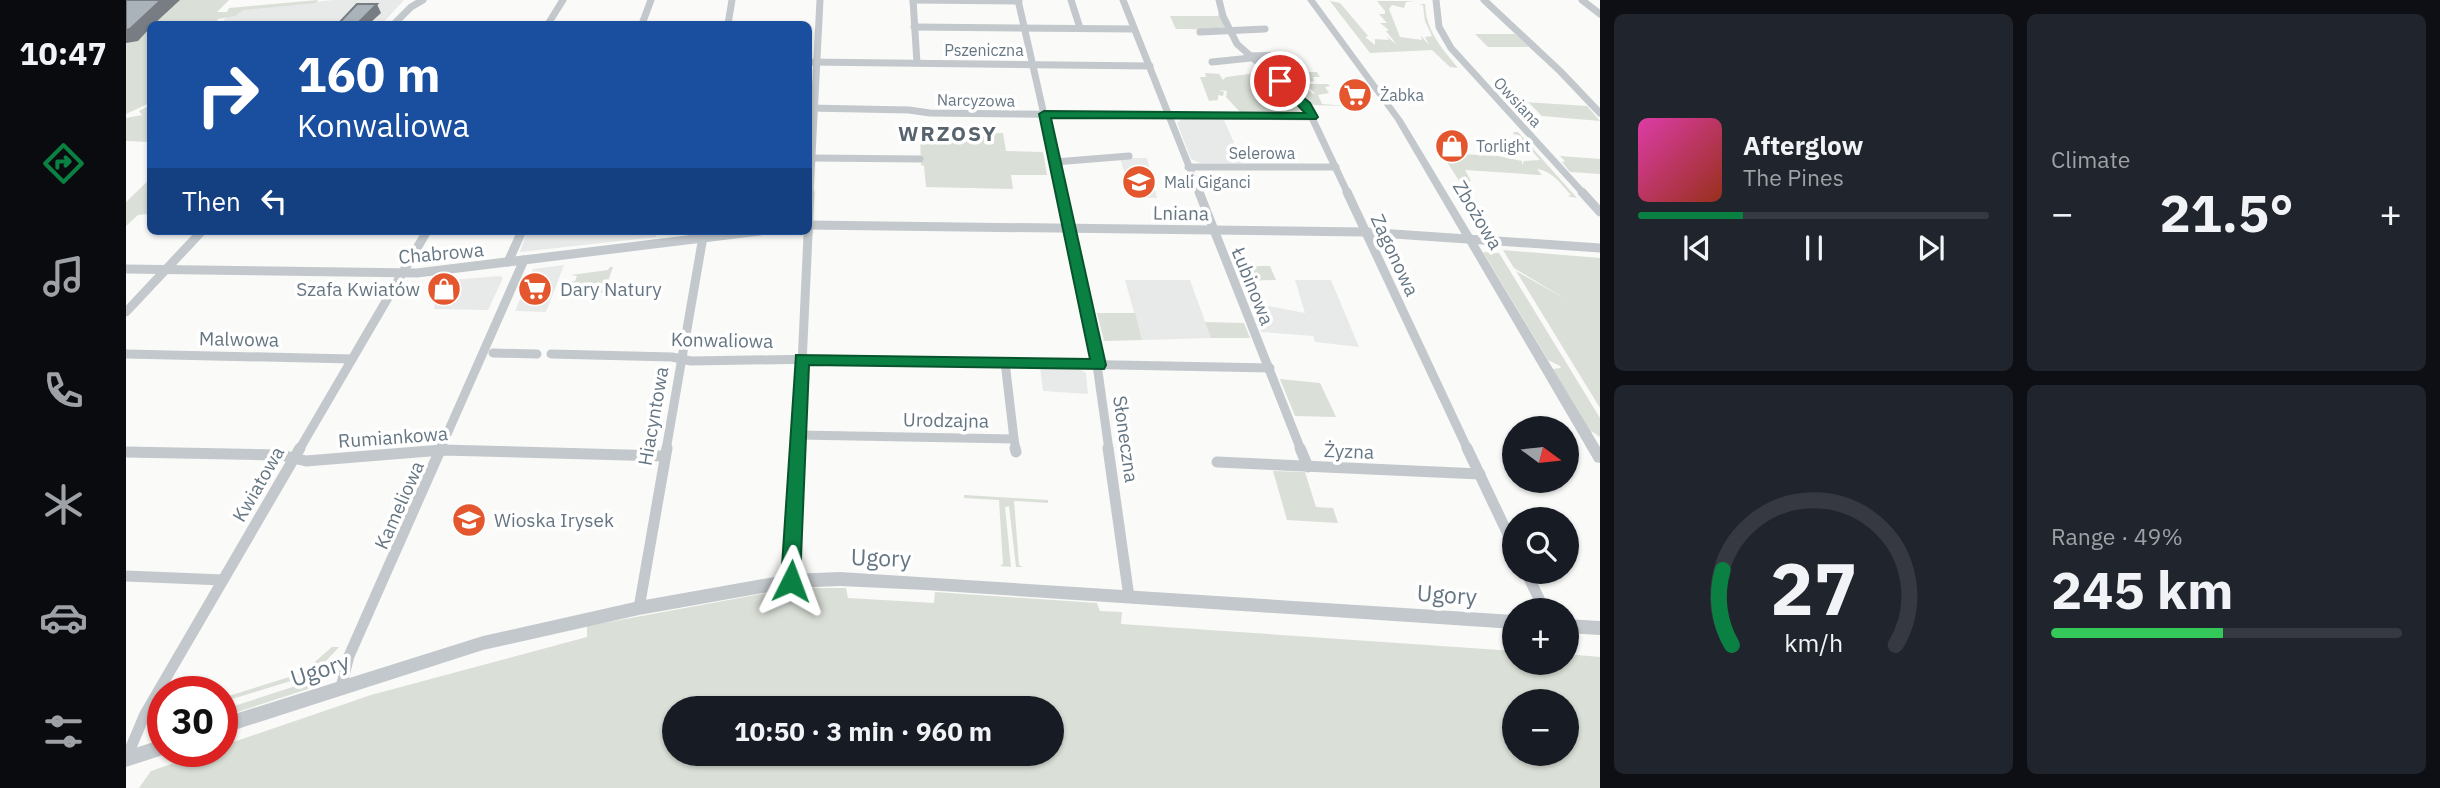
<!DOCTYPE html>
<meta charset="utf-8">
<style>
body{margin:0;font-family:"IBM Plex Sans",sans-serif;background:#20242c;color:#f1f3f6;height:100vh;display:flex;flex-direction:column;font-size:26px;white-space:nowrap}
*{box-sizing:border-box;margin:0}
p{font-size:23px;color:#9ea1a6}
.icon{flex:none;width:38px;height:38px;fill:none;stroke:currentColor;stroke-width:2;stroke-linecap:round;stroke-linejoin:round}
.map{position:relative;flex:1;overflow:hidden}
.panel{display:flex;flex-direction:column;gap:14px;padding:14px;background:#0d0f14;width:840px}
.panel>*{flex:none}
.top-card{position:absolute;left:21px;top:21px;width:665px;height:214px;border-radius:10px;box-shadow:0 2px 5px #0004;background:#1a4fa0;color:#fff;overflow:hidden}
.needle{width:46px;rotate:105deg}
.buttons{position:absolute;left:1376px;top:416px;display:grid;gap:14px}
.buttons a{display:grid;place-items:center;width:77px;height:77px;border-radius:50%;background:#171b24;box-shadow:0 2px 5px #0004;font-size:35px}
.speed{position:absolute;left:21px;top:676px;display:flex;gap:14px;font-size:35px;font-weight:700;text-align:center}
.speed>*{display:grid;place-content:center;width:91px;height:91px;border-radius:50%;background:#171b24;box-shadow:0 2px 5px #0004;line-height:1}
.speed .limit{border:10px solid #d22;background:#fff;color:#111}
.pin{position:absolute;display:grid;place-items:center;width:60px;height:60px;color:#fff;margin:-30px;border:4px solid #fff;border-radius:50%;box-shadow:0 2px 7px #0007}
.me{position:absolute;width:77px;margin:-38px;rotate:3deg;stroke-linejoin:round;filter:drop-shadow(0 0 5px #0008)}
.turn{display:flex;align-items:center;gap:24px;height:147px;padding:0 35px;font-size:32px}
.turn .icon{width:91px;height:91px;stroke-width:2.5}
.turn b{display:block;font-size:49px;line-height:60px}
.then{display:flex;align-items:center;height:66px;padding:0 35px;background:#0003;gap:14px;font-size:26px}
.big{font-size:52px;font-weight:700;line-height:1.1}
.panel .card{flex:1;display:flex;flex-direction:column;justify-content:center;gap:10px;min-width:0;padding:0 24px;border-radius:10px;background:#20242c}
.panel .dial{align-items:center;gap:0}
.dial svg{height:182px;overflow:visible;fill:none;stroke:#363941;stroke-width:7;stroke-linecap:round;text-anchor:middle}
.dial text{fill:#f1f3f6;stroke:none}
.song{display:flex;align-items:center;gap:21px}
.cover{width:84px;height:84px;border-radius:10px;background:linear-gradient(135deg,hsl(320 70% 55%),hsl(10 70% 35%))}
.played{height:7px;border-radius:4px;background:linear-gradient(90deg,#0b8043 30%,#363941 30%)}
.keys{display:flex;justify-content:space-around;direction:ltr}
.heat{display:flex;justify-content:space-between;align-items:center;font-size:38px;direction:ltr}
.charge{height:10px;border-radius:5px;background:linear-gradient(90deg,#34c759 49%,#363941 0)}
.panel .tiles{flex:1;display:grid;gap:14px;grid-template-columns:repeat(2,1fr)}
.trip{position:absolute;left:536px;top:696px;width:402px;height:70px;border-radius:35px;background:#171b24;box-shadow:0 2px 5px #0004;font-weight:700;line-height:70px;text-align:center}
main{display:flex;flex:1;min-height:0}
.menu{display:flex;flex-direction:column;width:126px;justify-content:space-around;align-items:center;background:#090b0e;color:#9ea1a6}
.menu .icon{width:49px;height:49px}
.menu .on{color:#0b8043}
.menu b{font-size:32px;color:#f1f3f6}
.map>svg:first-child{display:block}
</style>
<main>
<nav class="menu">
<b>10:47</b>
<svg class="icon on" aria-label="directions" viewBox="0 0 24 24"><path d="M12 3l9 9-9 9-9-9zM9 14v-3h6M13 9l2 2-2 2"/></svg>
<svg class="icon" aria-label="music" viewBox="0 0 24 24"><path d="M9 18V5l10-2v13"/><circle cx="6" cy="18" r="3"/><circle cx="16" cy="16" r="3"/></svg>
<svg class="icon" aria-label="phone" viewBox="0 0 24 24"><path d="M5 4h4l2 5-3 2q2 4 5 5l2-3 5 2v4C11 20 4 13 5 4z"/></svg>
<svg class="icon" aria-label="climate" viewBox="0 0 24 24"><path d="M12 3v18M4 7l16 10M4 17L20 7"/></svg>
<svg class="icon" aria-label="car" viewBox="0 0 24 24"><path d="M5 17H2v-5l4-1 3-4h7l3 4 3 1v5h-3M9 17h6M6 11h13"/><circle cx="7" cy="17" r="2"/><circle cx="17" cy="17" r="2"/></svg>
<svg class="icon" aria-label="filters" viewBox="0 0 24 24"><path d="M4 7h16M4 17h16"/><circle cx="9" cy="7" r="2"/><circle cx="15" cy="17" r="2"/></svg>
</nav>
<div class="map">
<svg width="1474" height="788" viewBox="0 0 1474 788">
<rect width="100%" height="100%" fill="#fafaf8"/>
<g fill="#e8e9e9">
<polygon points="208,0 278,0 256,24 95,24 106,10"/>
<polygon points="1056,119 1098,120 1117,163 1074,163 1065,159 1051,123"/>
<polygon points="994,158 1021,158 1031,198 1006,198"/>
<polygon points="401,231 531,231 530,237 394,252"/>
<polygon points="438,265 420,312 389,311 407,269"/>
<polygon points="374,276 377,278 362,310 308,309 313,281"/>
<polygon points="999,280 1064,280 1085,338 1016,340"/>
<polygon points="1169,280 1205,280 1233,347 1189,342 1187,336 1135,332 1123,302 1179,313"/>
<polygon points="914,367 952,368 960,373 962,394 917,391"/>
</g>
<g fill="#dadfd7" fill-rule="evenodd">
<polygon points="4,0 103,0 91,12 101,12 103,8 192,0 190,3 117,10 109,16 92,19 90,22 106,23 105,24 24,24 24,103 0,114 0,8"/>
<path d="M1204,1L1214,3L1242,36L1239,37L1249,45V39L1263,40L1260,36L1271,45L1260,31L1263,30L1254,23H1261L1253,14H1259V11L1251,1H1236H1289L1280,2L1278,8L1266,5L1263,9L1274,37L1296,40L1295,36L1303,45L1299,37L1306,36L1299,21L1297,5L1292,4H1299C1300,31 1315,47 1332,68L1324,67L1306,50L1244,53Z"/>
<path d="M1092,13L1099,27C1083,30 1066,29 1050,29L1044,16H1092Z"/>
<polygon points="1349,34 1389,34 1403,47 1362,47"/>
<polygon points="1138,72 1172,101 1176,111 1171,114 1115,113 1100,97 1101,91 1093,90 1098,92 1097,96 1092,95 1092,100 1083,101 1074,77 1080,77 1079,73 1093,74 1097,80 1100,77"/>
<polygon points="1148,72 1191,72 1194,77 1187,77 1188,81 1173,83 1187,94 1189,93 1179,84 1202,84 1204,86 1199,87 1203,93 1192,95 1196,104 1221,106 1186,105"/>
<polygon points="1381,101 1461,106 1474,121 1416,116 1403,103"/>
<polygon points="24,105 24,142 0,141 0,118 16,115 13,111"/>
<polygon points="794,132 877,133 880,151 917,152 921,175 885,175 887,189 800,187 798,166 795,165"/>
<path d="M1388,132H1392L1451,198L1441,196L1445,195C1434,183 1426,171 1411,169L1416,175H1413L1339,170L1345,181L1335,184L1318,157L1331,158L1335,154L1372,156L1396,161V165L1398,161L1414,160L1392,135L1387,134Z"/>
<polygon points="1434,156 1474,159 1474,174 1444,172 1436,162 1439,161"/>
<polygon points="24,179 24,210 22,214 12,215 0,226 0,202"/>
<polygon points="1377,250 1474,258 1474,408 1390,271 1441,300 1388,268"/>
<polygon points="1357,252 1373,253 1474,418 1474,437 1465,431 1469,442 1427,369 1435,368 1434,366 1422,360"/>
<polygon points="1109,266 1144,266 1150,280 1114,281"/>
<polygon points="484,267 487,267 478,293 437,290 440,283 457,283 441,282 449,281 451,276 445,275 482,270"/>
<polygon points="971,313 1009,313 1016,340 978,341"/>
<polygon points="1079,322 1118,323 1124,338 1085,338"/>
<polygon points="1154,379 1194,383 1210,417 1169,416"/>
<polygon points="1147,471 1179,472 1190,507 1207,508 1212,523 1161,520"/>
<polygon points="838,495 922,500 922,503 888,501 893,565 897,567 890,567 883,506 879,507 885,567 874,566 877,564 873,500 838,498"/>
<path d="M687,588H720L722,598L808,603L809,592L971,603L974,611L996,612L995,624L1388,651V663H1440V654L1474,657V788H13L25,771L83,751H96V746L245,695L461,637V626L641,593ZM1388,702H1440V754H1388ZM548,709H926V754H548Z"/>
<polygon points="206,647 213,647 188,674 96,702 96,698 176,673"/>
<polygon points="182,682 182,689 96,717 96,710"/>
</g>
<g fill="none" stroke-linecap="round" stroke-linejoin="round">
<g stroke="#c3c8cc" stroke-width="7">
<polyline points="787,0 893,1"/>
<polyline points="787,0 791,63"/>
<polyline points="892,0 936,194"/>
<polyline points="945,0 954,28"/>
<polyline points="997,0 1074,194"/>
<polyline points="1093,0 1097,16 1111,44 1180,105 1222,194"/>
<polyline points="1310,0 1313,27 1325,48 1458,194"/>
<polyline points="1358,0 1434,71 1474,113"/>
<polyline points="1456,0 1474,14"/>
<polyline points="268,24 285,7 297,0"/>
<polyline points="422,24 437,0"/>
<polyline points="516,24 525,0"/>
<polyline points="602,24 606,0"/>
<polyline points="788,27 1008,29"/>
<polyline points="1074,32 1139,29"/>
<polyline points="1123,56 1158,55"/>
<polyline points="682,62 1024,66"/>
<polyline points="1086,62 1125,58"/>
<polyline points="682,108 783,110 804,113 1186,117"/>
<polyline points="687,158 794,159"/>
<polyline points="929,162 1003,156"/>
<polyline points="1062,167 1210,167"/>
<polyline points="684,194 694,0"/>
</g>
<g stroke="#c3c8cc" stroke-width="9">
<polyline points="936,192 965,322 983,450"/>
<polyline points="1073,192 1175,450"/>
<polyline points="1221,192 1342,450"/>
<polyline points="1456,192 1474,212"/>
<polyline points="682,225 1238,232 1474,248"/>
<polyline points="382,262 396,231"/>
<polyline points="0,269 291,273 634,231"/>
<polyline points="0,312 76,231"/>
<polyline points="367,353 411,354"/>
<polyline points="0,354 226,359"/>
<polyline points="425,354 546,357 565,361 693,359 1144,368"/>
<polyline points="673,435 888,439 879,362"/>
<polyline points="888,439 890,450"/>
<polyline points="173,450 301,231"/>
<polyline points="314,450 398,260"/>
<polyline points="540,450 578,231"/>
<polyline points="672,450 684,192"/>
</g>
<g stroke="#c3c8cc" stroke-width="11">
<polyline points="889,448 890,452"/>
<polyline points="982,448 1003,597"/>
<polyline points="1174,448 1182,467"/>
<polyline points="1341,448 1388,547"/>
<polyline points="0,452 155,455 180,461 316,450 537,456"/>
<polyline points="1091,462 1354,474"/>
<polyline points="1400,572 1419,611"/>
<polyline points="0,576 97,580"/>
<polyline points="665,581 672,448"/>
<polyline points="513,608 541,448"/>
<polyline points="215,687 223,656 315,448"/>
<polyline points="0,759 19,714 174,448"/>
</g>
<g fill="#c3c8cc" fill-rule="evenodd">
<polygon points="1181,0 1189,0 1277,120 1474,447 1474,463 1469,462 1269,120"/>
<polygon points="714,572 1388,615 1388,629 800,590 714,586 665,588 513,615 357,650 96,734 96,718 357,636 513,601 665,574"/>
<polygon points="1440,619 1474,621 1474,635 1440,633"/>
<polygon points="37,739 37,751 44,751 43,753 0,767 0,751"/>
</g>
</g>
<g fill="#777d82">
<polygon points="35,0 54,0 28,24 24,24 24,28 12,41 0,43 0,30"/>
<polygon points="251,4 255,13 243,24 231,24"/>
</g>
<g fill="#aab3b9" stroke="#777d82" stroke-width="2">
<polygon points="0,0 35,0 4,29 0,30"/>
<polygon points="231,4 251,4 231,24 212,24"/>
</g>
<polygon fill="#0b8043" stroke="#07532c" stroke-width="2" points="1154,78 1184,103 1192,117 1190,119 925,118 980,365 978,369 683,365 674,581 671,587 665,590 658,587 655,581 670,355 964,359 913,114 918,111 1179,113 1149,81"/>
<defs>
<g id="supermarket-disc" transform="scale(1.75)"><circle r="9.5" fill="#e4572e" stroke="#fff"/><path d="M-6-5.5h2.5l.6 2H6L4.5 2H-2.5L-4.4-4H-6ZM-1.5 3.2a1.3 1.3 0 1 0 .1 0ZM3 3.2a1.3 1.3 0 1 0 .1 0Z" fill="#fff"/></g>
<g id="shop-disc" transform="scale(1.75)"><circle r="9.5" fill="#e4572e" stroke="#fff"/><path d="M-5-2.5h2.3a2.7 3.5 0 0 1 5.4 0H5L5.5 6h-11ZM-1.5-2.5h3a1.5 2.3 0 0 0-3 0Z" fill="#fff"/></g>
<g id="school-disc" transform="scale(1.75)"><circle r="9.5" fill="#e4572e" stroke="#fff"/><path d="M0-5L7-2L0 1L-7-2ZM-4 1L0 2.5L4 1V4Q0 6-4 4Z" fill="#fff"/></g>
</defs>
<g fill-rule="evenodd">
<use href="#supermarket-disc" x="1229" y="95"/>
<use href="#shop-disc" x="1326" y="146"/>
<use href="#school-disc" x="1013" y="182"/>
<use href="#shop-disc" x="318" y="289"/>
<use href="#supermarket-disc" x="409" y="289"/>
<use href="#school-disc" x="343" y="520"/>
</g>
<g text-anchor="middle" stroke-width="7" stroke-linejoin="round" paint-order="stroke">
<g font-size="16" fill="#657683" stroke="#fff">
<text x="858" y="56">Pszeniczna</text>
<text transform="translate(850 100) rotate(1)" y="6">Narcyzowa</text>
<text transform="translate(1392 102) rotate(47)" y="6">Owsiana</text>
<text x="1136" y="159">Selerowa</text>
</g>
<g font-size="16" fill="#657683" stroke="#fff" text-anchor="start">
<text x="1254" y="101">Żabka</text>
<text x="1350" y="152">Torlight</text>
<text x="1038" y="188">Mali Giganci</text>
</g>
<g font-size="19" fill="#657683" stroke="#fff">
<text transform="translate(1055 213) rotate(1)" y="7">Lniana</text>
<text transform="translate(1352 215) rotate(59)" y="7">Zbożowa</text>
<text transform="translate(315 253) rotate(-5)" y="7">Chabrowa</text>
<text transform="translate(1269 255) rotate(65)" y="7">Zagonowa</text>
<text transform="translate(1127 286) rotate(68)" y="7">Łubinowa</text>
<text transform="translate(113 339) rotate(1)" y="7">Malwowa</text>
<text transform="translate(596 340) rotate(1)" y="7">Konwaliowa</text>
<text transform="translate(527 416) rotate(-80)" y="7">Hiacyntowa</text>
<text transform="translate(820 420) rotate(1)" y="7">Urodzajna</text>
<text transform="translate(267 437) rotate(-4)" y="7">Rumiankowa</text>
<text transform="translate(1000 439) rotate(82)" y="7">Słoneczna</text>
<text transform="translate(1223 451) rotate(2)" y="7">Żyzna</text>
<text transform="translate(132 484) rotate(-60)" y="7">Kwiatowa</text>
<text transform="translate(273 505) rotate(-66)" y="7">Kameliowa</text>
</g>
<g font-size="19" fill="#657683" stroke="#fff" text-anchor="start">
<text x="294" y="296" text-anchor="end">Szafa Kwiatów</text>
<text x="434" y="296">Dary Natury</text>
<text x="368" y="527">Wioska Irysek</text>
</g>
<g font-size="21" font-weight="bold" letter-spacing="2" fill="#57646e" stroke="#fff">
<text x="822" y="141">WRZOSY</text>
</g>
<g font-size="23" fill="#657683" stroke="#fff">
<text transform="translate(755 558) rotate(2)" y="8">Ugory</text>
<text transform="translate(1321 595) rotate(4)" y="8">Ugory</text>
<text transform="translate(194 670) rotate(-18)" y="8">Ugory</text>
</g>
</g>
</svg>
<div class="buttons">
<a><svg class="needle" viewBox="-14 -14 28 28"><path d="M0-13l5 13h-10z" fill="#e53935"/><path d="M0 13l5-13h-10z" fill="#9ea1a6"/></svg></a>
<a><svg class="icon" aria-label="search" viewBox="0 0 24 24"><circle cx="10" cy="10" r="6"/><path d="M15 15l6 6"/></svg></a>
<a>+</a>
<a>−</a>
</div>
<div class="speed"><div class="limit">30</div></div>
<div class="pin" style="left:1154px;top:81px;background:#d93025"><svg class="icon" aria-label="arrive" viewBox="0 0 24 24"><path d="M6 21V4h12l-3 4 3 4H6"/></svg></div>
<svg class="me" style="left:665px;top:581px" viewBox="-20 -20 40 40"><path d="M0-17L14 15 0 8-14 15z" fill="#0b8043" stroke="#fff" stroke-width="4"/></svg>
<div class="trip">10:50 · 3 min · 960 m</div>
<div class="top-card">
<div class="turn"><svg class="icon" aria-label="right" viewBox="0 0 24 24"><path d="M7 20v-9h11M14 6l5 5-5 5"/></svg><div><b>160 m</b>Konwaliowa</div></div>
<div class="then">Then<svg class="icon" aria-label="left" viewBox="0 0 24 24"><path d="M17 20v-9H6M10 6l-5 5 5 5"/></svg></div>
</div>
</div>
<section class="panel">
<div class="tiles">
<div class="card">
<div class="song"><i class="cover"></i><div><b>Afterglow</b><p>The Pines</p></div></div>
<div class="played"></div>
<div class="keys"><svg class="icon" aria-label="previous" viewBox="0 0 24 24"><path d="M18 5L8 12l10 7zM5 5v14"/></svg><svg class="icon" aria-label="pause" viewBox="0 0 24 24"><path d="M8 5v14M16 5v14"/></svg><svg class="icon" aria-label="next" viewBox="0 0 24 24"><path d="M6 5l10 7-10 7zM19 5v14"/></svg></div>
</div>
<div class="card"><p>Climate</p>
<div class="heat"><a>−</a><b class="big">21.5°</b><a>+</a></div>
</div>
<div class="card dial"><svg viewBox="0 0 100 80">
<path d="M14 69A42 42 0 1 1 86 69"/>
<path d="M14 69A42 42 0 0 1 10 36" stroke="#0b8043"/>
<text x="50" y="56" font-size="32" font-weight="700">27</text>
<text x="50" y="72" font-size="11">km/h</text>
</svg></div>
<div class="card"><p>Range · 49%</p><b class="big">245 km</b><div class="charge"></div></div>
</div>
</section>
</main>
